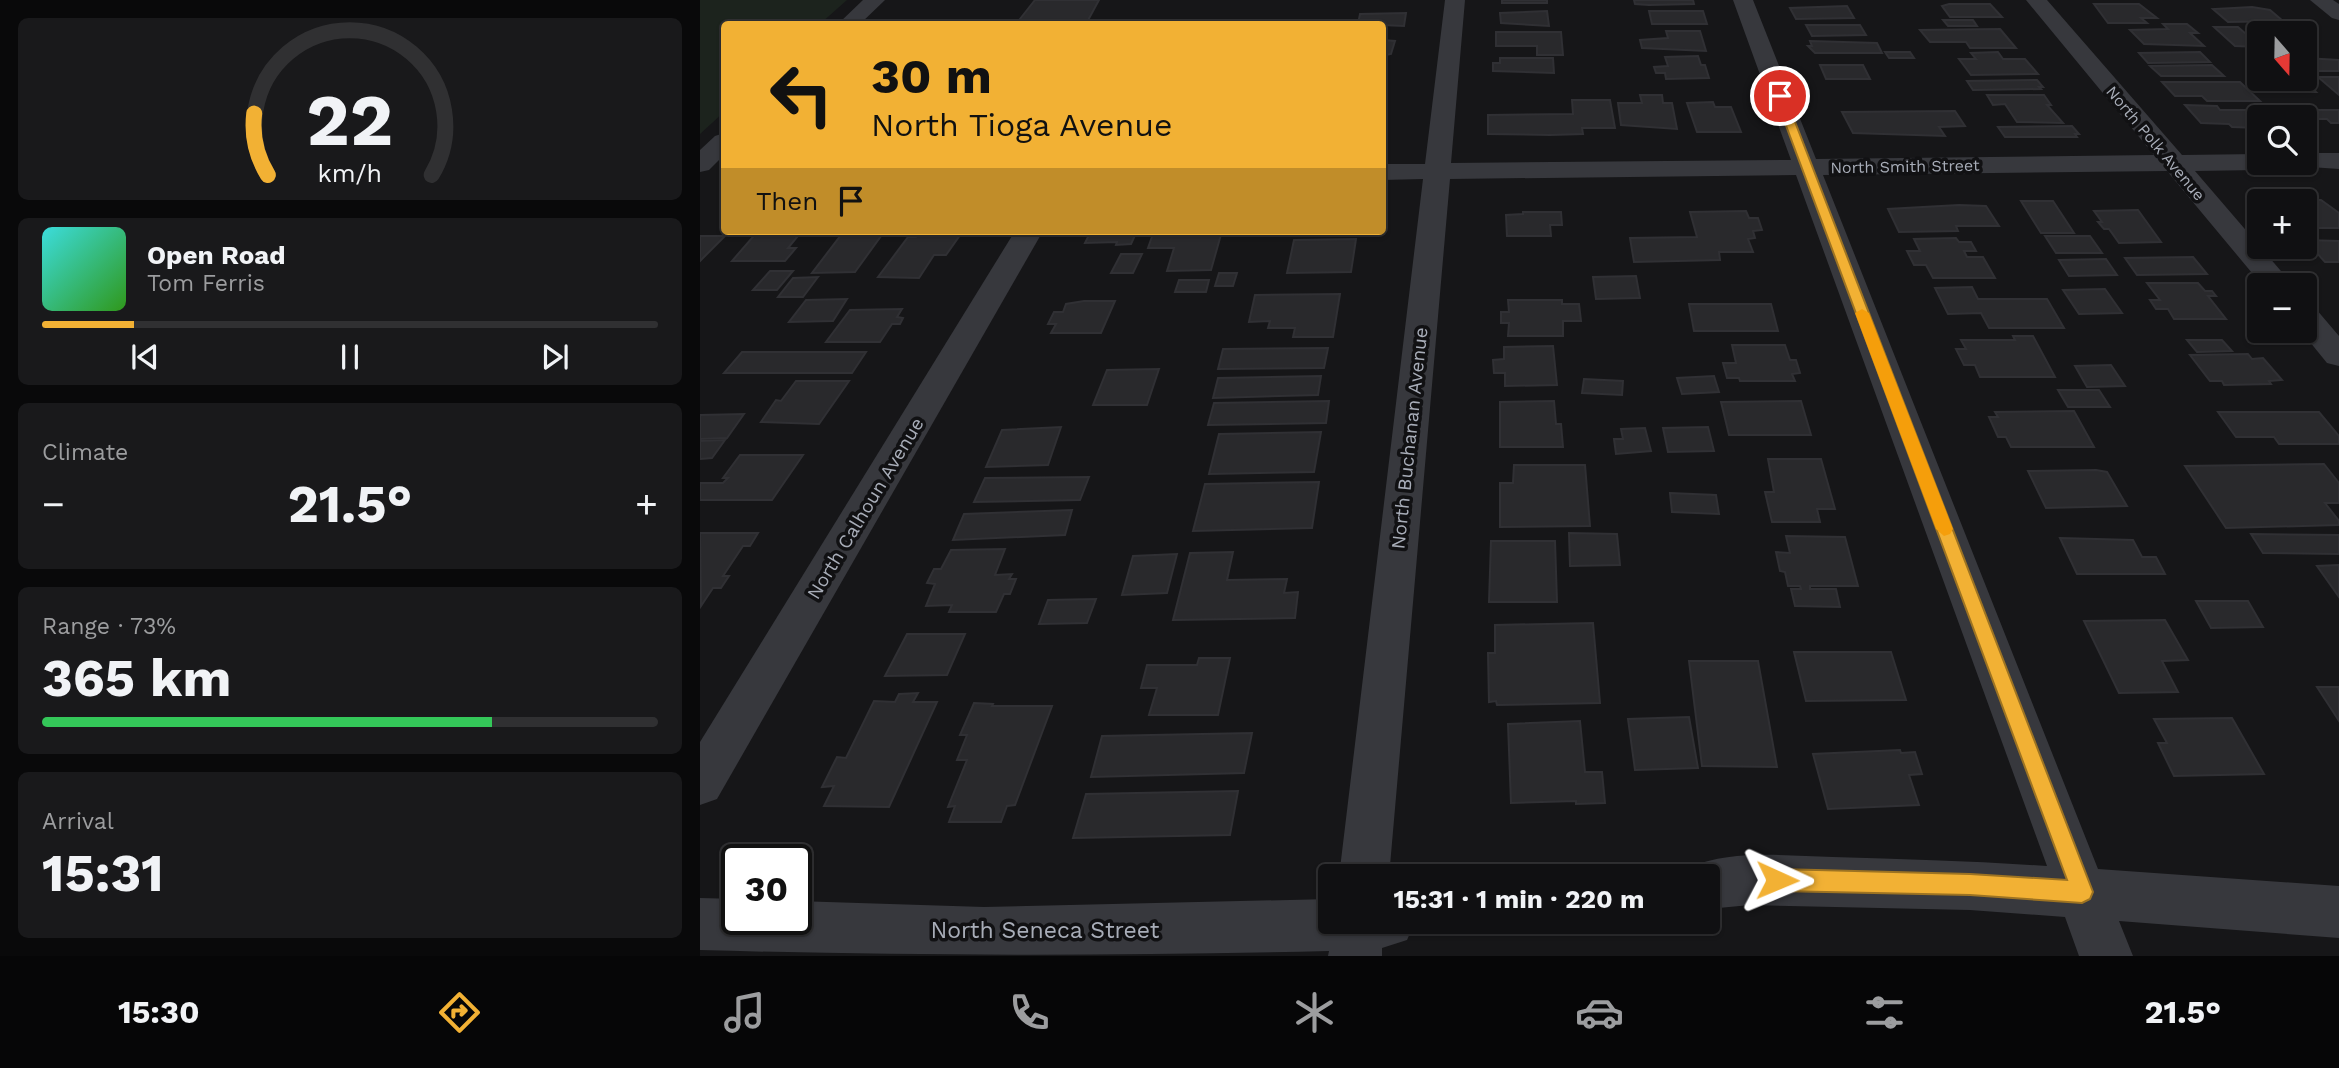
<!DOCTYPE html>
<meta charset="utf-8">
<style>
body{margin:0;font-family:"Work Sans",sans-serif;background:#19191b;color:#f1f3f6;height:100vh;display:flex;flex-direction:column;font-size:26px;white-space:nowrap}
*{box-sizing:border-box;margin:0}
p{font-size:23px;color:#9c9d9f}
.icon{flex:none;width:38px;height:38px;fill:none;stroke:currentColor;stroke-width:2;stroke-linecap:round;stroke-linejoin:round}
.map{position:relative;flex:1;overflow:hidden}
.side{display:flex;flex-direction:column;gap:18px;padding:18px;background:#09090a;width:700px}
.side>*{flex:none}
.top-card{position:absolute;left:21px;top:21px;width:665px;height:214px;border-radius:7px;box-shadow:0 2px 5px #0004,0 0 0 2px #303032;background:#f2b134;color:#111;overflow:hidden}
.needle{width:46px;rotate:160deg}
.controls{position:absolute;left:1547px;top:21px;display:grid;gap:14px}
.controls a{display:grid;place-items:center;width:70px;height:70px;border-radius:7px;background:#101012;box-shadow:0 2px 5px #0004,0 0 0 2px #303032;font-size:35px}
.speed{position:absolute;left:21px;top:844px;display:flex;gap:14px;font-size:35px;font-weight:700;text-align:center}
.speed>*{display:grid;place-content:center;width:91px;height:91px;border-radius:50%;background:#101012;box-shadow:0 2px 5px #0004,0 0 0 2px #303032;line-height:1}
.speed .limit{border:4px solid #111;border-radius:10px;background:#fff;color:#111}
.pin{position:absolute;display:grid;place-items:center;width:60px;height:60px;color:#fff;margin:-30px;border:4px solid #fff;border-radius:50%;box-shadow:0 2px 7px #0007}
.me{position:absolute;width:77px;margin:-38px;rotate:91deg;stroke-linejoin:round;filter:drop-shadow(0 0 5px #0008)}
.turn{display:flex;align-items:center;gap:24px;height:147px;padding:0 35px;font-size:32px}
.turn .icon{width:91px;height:91px;stroke-width:2.5}
.turn b{display:block;font-size:49px;line-height:60px}
.then{display:flex;align-items:center;height:66px;padding:0 35px;background:#0003;gap:14px;font-size:26px}
.big{font-size:52px;font-weight:700;line-height:1.1}
.side .tile{flex:1;display:flex;flex-direction:column;justify-content:center;gap:10px;min-width:0;padding:0 24px;border-radius:10px;background:#19191b}
.side .dial{align-items:center;gap:0}
.dial svg{height:182px;overflow:visible;fill:none;stroke:#303032;stroke-width:7;stroke-linecap:round;text-anchor:middle}
.dial text{fill:#f1f3f6;stroke:none}
.song{display:flex;align-items:center;gap:21px}
.cover{width:84px;height:84px;border-radius:10px;background:linear-gradient(135deg,hsl(180 70% 55%),hsl(110 70% 35%))}
.played{height:7px;border-radius:4px;background:linear-gradient(90deg,#f2b134 15%,#303032 15%)}
.keys{display:flex;justify-content:space-around;direction:ltr}
.heat{display:flex;justify-content:space-between;align-items:center;font-size:38px;direction:ltr}
.charge{height:10px;border-radius:5px;background:linear-gradient(90deg,#34c759 73%,#303032 0)}
.trip{position:absolute;left:618px;top:864px;width:402px;height:70px;border-radius:7px;background:#101012;box-shadow:0 2px 5px #0004,0 0 0 2px #303032;font-weight:700;line-height:70px;text-align:center}
.dock{display:flex;height:112px;justify-content:space-around;align-items:center;background:#060607;color:#9c9d9f}
.dock .icon{width:49px;height:49px}
.dock .on{color:#f2b134}
.dock b{font-size:32px;color:#f1f3f6}
main{display:flex;flex:1;min-height:0}
.map>svg:first-child{display:block}
</style>
<main>
<section class="side">
<div class="tile dial"><svg viewBox="0 0 100 80">
<path d="M14 69A42 42 0 1 1 86 69"/>
<path d="M14 69A42 42 0 0 1 8 42" stroke="#f2b134"/>
<text x="50" y="56" font-size="32" font-weight="700">22</text>
<text x="50" y="72" font-size="11">km/h</text>
</svg></div>
<div class="tile">
<div class="song"><i class="cover"></i><div><b>Open Road</b><p>Tom Ferris</p></div></div>
<div class="played"></div>
<div class="keys"><svg class="icon" aria-label="previous" viewBox="0 0 24 24"><path d="M18 5L8 12l10 7zM5 5v14"/></svg><svg class="icon" aria-label="pause" viewBox="0 0 24 24"><path d="M8 5v14M16 5v14"/></svg><svg class="icon" aria-label="next" viewBox="0 0 24 24"><path d="M6 5l10 7-10 7zM19 5v14"/></svg></div>
</div>
<div class="tile"><p>Climate</p>
<div class="heat"><a>−</a><b class="big">21.5°</b><a>+</a></div>
</div>
<div class="tile"><p>Range · 73%</p><b class="big">365 km</b><div class="charge"></div></div>
<div class="tile"><p>Arrival</p><b class="big">15:31</b></div>
</section>
<div class="map">
<svg width="1639" height="956" viewBox="0 0 1639 956">
<rect width="100%" height="100%" fill="#161618"/>
<polygon fill="#1c231d" points="0,0 147,0 120,24 24,24 24,112 0,134"/>
<g fill="#29292c" stroke="#303034" stroke-width="2">
<polygon points="335,0 399,0 386,24 316,24"/>
<rect x="802" y="0" width="45" height="3"/>
<polygon points="934,0 993,0 994,4 949,5 935,4"/>
<polygon points="1249,4 1290,4 1302,17 1250,17 1242,6"/>
<polygon points="1394,4 1439,4 1457,18 1441,18 1447,23 1408,23"/>
<polygon points="1147,6 1154,18 1096,19 1090,8"/>
<polygon points="1552,7 1570,10 1583,21 1528,22 1513,9"/>
<polygon points="847,11 849,26 801,23 800,13"/>
<polygon points="949,11 1003,11 1007,24 952,24"/>
<polygon points="706,13 704,26 658,24 660,14"/>
<polygon points="1243,20 1273,20 1277,26 1248,26"/>
<polygon points="1463,24 1487,24 1498,33 1490,33 1504,46 1444,44 1430,30 1468,29"/>
<polygon points="1106,25 1160,25 1166,35 1112,36"/>
<polygon points="1514,27 1538,27 1546,34 1559,34 1559,47 1535,46"/>
<polygon points="1300,29 1316,48 1270,48 1266,42 1230,42 1220,30"/>
<polygon points="966,31 1000,31 1006,51 942,48 940,40 968,38"/>
<polygon points="796,32 861,32 863,55 837,55 837,46 796,46"/>
<polygon points="682,40 695,41 691,54 682,56"/>
<polygon points="1110,41 1177,43 1182,53 1115,53 1108,46 1112,46"/>
<polygon points="1185,52 1210,52 1214,58 1189,58"/>
<polygon points="1298,52 1303,59 1325,59 1338,74 1271,75 1259,59 1276,59 1271,53"/>
<polygon points="1500,52 1510,62 1448,63 1439,53"/>
<polygon points="998,56 1001,65 1005,65 1009,78 966,79 965,73 956,73 954,67 968,66 965,57"/>
<polygon points="800,58 853,58 854,73 793,71 793,63 800,63"/>
<polygon points="1605,58 1639,60 1639,71 1605,71"/>
<polygon points="1120,65 1163,65 1170,79 1126,79"/>
<polygon points="1512,65 1524,76 1461,76 1450,66"/>
<polygon points="1618,77 1639,77 1639,95"/>
<polygon points="1570,79 1602,79 1616,92 1584,92"/>
<polygon points="1337,80 1343,87 1339,87 1341,89 1273,90 1267,81"/>
<polygon points="1462,82 1540,82 1560,101 1507,101 1502,96 1475,96"/>
<polygon points="940,95 962,95 963,103 972,103 977,129 921,125 918,103 942,103"/>
<polygon points="1287,95 1344,95 1351,105 1347,105 1363,123 1317,122 1305,104 1293,105"/>
<polygon points="872,100 910,100 915,128 882,128 883,134 850,135 788,134 788,115 873,114"/>
<polygon points="1013,102 1015,107 1031,107 1041,132 997,132 987,103"/>
<polygon points="1485,105 1517,106 1520,110 1587,110 1594,117 1559,117 1559,128 1532,127 1529,124 1501,123"/>
<polygon points="1595,105 1612,105 1618,110 1639,110 1639,123 1631,123 1627,119 1611,119"/>
<polygon points="1255,111 1265,126 1239,127 1245,136 1153,133 1142,112"/>
<polygon points="1372,126 1379,134 1375,134 1377,137 1305,137 1298,127"/>
<polygon points="1573,200 1621,200 1639,213 1639,228 1605,228 1605,201"/>
<polygon points="1321,201 1353,201 1374,233 1341,233"/>
<polygon points="1259,205 1286,206 1299,226 1256,226 1258,231 1199,232 1188,209"/>
<polygon points="1438,210 1461,242 1419,243 1409,229 1404,229 1398,222 1402,222 1394,211"/>
<polygon points="1046,211 1049,218 1058,218 1062,230 1053,231 1055,238 1048,239 1053,252 1019,252 1020,260 934,262 930,238 997,237 990,212"/>
<polygon points="823,212 861,212 862,225 850,225 851,236 807,236 806,215 823,214"/>
<polygon points="58,231 102,231 88,248 96,248 85,261 32,261"/>
<polygon points="144,231 184,232 155,272 112,273"/>
<polygon points="220,231 263,231 246,255 234,255 219,278 178,277 208,237 216,237"/>
<polygon points="391,231 437,231 431,244 416,245 417,242 385,243"/>
<polygon points="454,231 522,231 511,270 467,271 474,248 448,248"/>
<polygon points="610,231 673,231 673,235 609,236"/>
<polygon points="0,236 25,236 0,261"/>
<polygon points="1345,236 1390,236 1402,253 1356,253"/>
<polygon points="1256,238 1259,242 1271,242 1276,251 1264,251 1267,257 1283,257 1295,278 1233,278 1226,265 1214,265 1207,251 1220,251 1214,239"/>
<polygon points="656,239 651,272 587,273 594,240"/>
<polygon points="1605,240 1639,241 1639,262 1625,262"/>
<polygon points="421,254 442,254 433,273 411,273"/>
<polygon points="1493,257 1507,274 1437,275 1425,258"/>
<polygon points="1406,259 1417,275 1369,276 1359,260"/>
<polygon points="70,271 93,271 77,290 53,290"/>
<polygon points="519,273 537,273 533,286 515,286"/>
<polygon points="936,276 940,298 896,299 893,277"/>
<polygon points="118,277 103,297 78,297 93,278"/>
<polygon points="479,280 509,280 506,292 475,292"/>
<polygon points="1447,283 1498,283 1505,291 1512,291 1516,296 1508,296 1526,319 1474,319 1468,309 1456,309 1450,300 1460,300"/>
<polygon points="1272,287 1278,299 1347,299 1364,328 1289,328 1281,313 1248,314 1235,288"/>
<polygon points="1405,289 1422,313 1379,314 1363,290"/>
<polygon points="640,294 633,337 593,337 595,328 568,328 570,321 549,322 555,295"/>
<polygon points="147,299 133,321 89,322 106,300"/>
<polygon points="808,300 862,300 862,304 879,304 881,321 863,321 863,336 808,336 809,323 801,323 801,312 809,312"/>
<polygon points="384,301 415,301 401,333 351,333 356,324 348,324 354,312 363,312 366,304"/>
<polygon points="989,304 1071,304 1078,331 994,331"/>
<polygon points="202,309 197,317 203,318 200,324 192,324 180,342 126,342 150,310"/>
<polygon points="1313,336 1333,336 1355,377 1280,377 1275,365 1264,365 1256,349 1266,349 1261,340 1315,340"/>
<polygon points="1487,340 1522,340 1532,351 1497,352"/>
<polygon points="1032,345 1085,345 1090,360 1096,360 1100,373 1092,374 1095,381 1040,381 1039,378 1027,378 1023,363 1036,363"/>
<polygon points="853,346 857,385 805,386 805,373 794,373 793,360 804,359 804,347"/>
<polygon points="628,348 624,368 518,369 523,349"/>
<polygon points="42,352 166,352 152,373 24,373"/>
<polygon points="1548,354 1552,359 1563,358 1582,380 1569,381 1571,384 1524,385 1522,381 1510,381 1490,355"/>
<polygon points="1411,365 1425,386 1387,387 1375,366"/>
<polygon points="459,369 447,405 393,405 407,370"/>
<polygon points="621,376 618,395 513,398 518,378"/>
<polygon points="1014,376 1019,392 982,394 977,378"/>
<polygon points="884,379 923,381 922,395 882,393"/>
<polygon points="96,381 149,381 119,424 61,422 76,400 81,401"/>
<polygon points="1358,390 1399,390 1410,407 1368,407"/>
<polygon points="629,401 626,423 508,425 514,403"/>
<polygon points="854,401 856,424 861,424 863,447 800,447 800,402"/>
<polygon points="1101,401 1111,435 1029,435 1021,402"/>
<polygon points="1374,411 1394,447 1311,447 1306,437 1298,437 1289,417 1298,417 1295,412"/>
<polygon points="1518,412 1619,412 1639,436 1639,444 1579,444 1574,437 1536,437"/>
<polygon points="44,414 27,438 0,439 0,415"/>
<polygon points="361,427 348,465 286,467 302,430"/>
<polygon points="1008,427 1014,451 968,452 963,428"/>
<polygon points="945,428 951,451 916,454 914,439 923,439 921,429"/>
<polygon points="621,432 614,472 509,474 519,434"/>
<polygon points="25,440 12,458 0,459 0,441"/>
<polygon points="40,455 103,455 72,500 0,500 0,483 23,483 28,478 23,478"/>
<polygon points="1068,459 1121,459 1135,509 1117,509 1120,522 1072,522 1065,492 1074,492"/>
<polygon points="1624,464 1639,483 1639,503 1625,503 1639,521 1639,525 1526,528 1485,466"/>
<polygon points="814,465 885,465 890,526 800,527 800,483 813,483"/>
<polygon points="1396,470 1407,472 1427,506 1346,508 1328,471"/>
<polygon points="389,477 380,500 274,502 285,478"/>
<polygon points="619,482 612,528 493,531 505,484"/>
<polygon points="970,493 1016,495 1019,514 972,512"/>
<polygon points="372,510 365,535 253,540 264,514"/>
<polygon points="0,533 58,533 50,546 43,546 23,576 29,576 21,588 13,588 1,606"/>
<polygon points="869,533 917,534 920,565 870,566"/>
<polygon points="1551,534 1639,535 1639,554 1563,553"/>
<polygon points="1086,536 1145,537 1158,586 1110,586 1110,589 1136,589 1140,607 1095,606 1091,589 1101,589 1100,586 1088,586 1085,572 1080,571 1076,552 1090,553"/>
<polygon points="1360,538 1433,540 1442,557 1456,557 1465,574 1377,574"/>
<polygon points="791,541 855,541 857,602 789,602"/>
<polygon points="305,549 295,575 312,574 309,579 316,579 310,594 304,594 296,612 249,612 252,605 226,606 235,584 227,583 234,569 241,569 251,550"/>
<polygon points="533,552 527,580 587,579 584,593 598,592 595,618 473,620 490,553"/>
<polygon points="477,554 467,593 422,595 433,556"/>
<polygon points="1639,565 1639,597 1617,566"/>
<polygon points="396,599 387,623 339,624 348,600"/>
<polygon points="1496,601 1548,601 1563,627 1511,628"/>
<polygon points="1465,620 1488,660 1462,661 1478,692 1419,693 1384,621"/>
<polygon points="893,623 900,703 797,705 796,701 789,702 788,653 795,653 795,625"/>
<polygon points="207,634 265,634 247,675 185,676"/>
<polygon points="1094,652 1191,652 1206,700 1106,701"/>
<polygon points="499,658 530,658 518,715 449,715 457,688 441,688 447,665 497,665"/>
<polygon points="989,661 1058,661 1077,767 1002,766"/>
<polygon points="1617,687 1639,687 1639,721"/>
<polygon points="218,693 213,702 237,702 189,807 124,806 134,786 122,787 137,757 146,758 174,701 195,702 199,694"/>
<polygon points="274,703 293,704 292,706 352,706 315,805 307,806 301,822 249,822 255,806 248,807 267,760 257,760 267,735 260,735"/>
<polygon points="989,717 998,768 935,770 928,719"/>
<polygon points="1532,718 1564,774 1474,776 1458,743 1467,743 1454,719"/>
<polygon points="880,721 885,772 902,772 905,803 876,804 876,801 811,803 808,724"/>
<polygon points="552,733 544,773 391,777 402,736"/>
<polygon points="1200,750 1201,753 1215,752 1222,774 1209,775 1219,805 1128,809 1113,754"/>
<polygon points="538,791 530,835 373,838 386,794"/>
</g>
<g fill="none" stroke-linecap="round" stroke-linejoin="round">
<g fill="#37383d" fill-rule="evenodd">
<polygon points="163,0 185,0 160,24 138,24"/>
<path d="M745,0H765L751,163L1091,160L1033,0H1053L1116,159L1454,155L1326,0H1347L1482,155L1559,154V163H1571L1568,168L1559,170L1495,171L1593,285H1562L1467,171L1123,175L1398,869L1639,886V938L1419,921L1433,956H1379L1365,917L1270,910L1050,905L1008,909V877H986L990,867C1034,849 1086,856 1133,857C1204,859 1275,861 1347,866L1096,175L750,179L689,877H639L723,179L682,180V164H725Z"/>
<polygon points="1610,0 1633,0 1639,4 1639,20 1632,18"/>
<polygon points="24,133 24,155 9,170 0,172 0,150 15,136"/>
<polygon points="1605,153 1639,153 1639,169 1596,166 1593,163 1605,163"/>
<polygon points="315,231 343,231 17,799 0,805 0,742"/>
<polygon points="1605,307 1616,309 1639,336 1639,366 1627,363 1601,331 1605,331"/>
<path d="M0,898L37,899V919H96V901L284,907L630,899V922H715L707,940L682,948V956H628L629,951C420,956 209,956 0,950Z"/>
</g>
</g>
<polygon fill="#f2b134" stroke="#9d7322" stroke-width="2" points="1080,93 1085,96 1393,892 1390,899 1382,903 1270,895 1077,891 1069,887 1066,880 1069,872 1077,869 1270,874 1367,880 1075,96"/>
<polygon fill="#f59e0b" points="1162,309 1169,313 1253,529 1250,534 1244,536 1236,529 1155,313"/>
<g text-anchor="middle" stroke-width="7" stroke-linejoin="round" paint-order="stroke">
<g font-size="16" fill="#a8adb8" stroke="#111113">
<text transform="translate(1456 143) rotate(50)" y="6">North Polk Avenue</text>
<text transform="translate(1205 166) rotate(-1)" y="6">North Smith Street</text>
</g>
<g font-size="19" fill="#a8adb8" stroke="#111113">
<text transform="translate(709 438) rotate(-84)" y="7">North Buchanan Avenue</text>
<text transform="translate(165 508) rotate(-59)" y="7">North Calhoun Avenue</text>
</g>
<g font-size="23" fill="#a8adb8" stroke="#111113">
<text x="345" y="938">North Seneca Street</text>
</g>
</g>
</svg>
<div class="controls">
<a><svg class="needle" viewBox="-14 -14 28 28"><path d="M0-13l5 13h-10z" fill="#e53935"/><path d="M0 13l5-13h-10z" fill="#9c9d9f"/></svg></a>
<a><svg class="icon" aria-label="search" viewBox="0 0 24 24"><circle cx="10" cy="10" r="6"/><path d="M15 15l6 6"/></svg></a>
<a>+</a>
<a>−</a>
</div>
<div class="speed"><div class="limit">30</div></div>
<div class="pin" style="left:1080px;top:96px;background:#d93025"><svg class="icon" aria-label="arrive" viewBox="0 0 24 24"><path d="M6 21V4h12l-3 4 3 4H6"/></svg></div>
<svg class="me" style="left:1077px;top:880px" viewBox="-20 -20 40 40"><path d="M0-17L14 15 0 8-14 15z" fill="#f2b134" stroke="#fff" stroke-width="4"/></svg>
<div class="trip">15:31 · 1 min · 220 m</div>
<div class="top-card">
<div class="turn"><svg class="icon" aria-label="left" viewBox="0 0 24 24"><path d="M17 20v-9H6M10 6l-5 5 5 5"/></svg><div><b>30 m</b>North Tioga Avenue</div></div>
<div class="then">Then<svg class="icon" aria-label="arrive" viewBox="0 0 24 24"><path d="M6 21V4h12l-3 4 3 4H6"/></svg></div>
</div>
</div>
</main>
<nav class="dock">
<b>15:30</b>
<svg class="icon on" aria-label="directions" viewBox="0 0 24 24"><path d="M12 3l9 9-9 9-9-9zM9 14v-3h6M13 9l2 2-2 2"/></svg>
<svg class="icon" aria-label="music" viewBox="0 0 24 24"><path d="M9 18V5l10-2v13"/><circle cx="6" cy="18" r="3"/><circle cx="16" cy="16" r="3"/></svg>
<svg class="icon" aria-label="phone" viewBox="0 0 24 24"><path d="M5 4h4l2 5-3 2q2 4 5 5l2-3 5 2v4C11 20 4 13 5 4z"/></svg>
<svg class="icon" aria-label="climate" viewBox="0 0 24 24"><path d="M12 3v18M4 7l16 10M4 17L20 7"/></svg>
<svg class="icon" aria-label="car" viewBox="0 0 24 24"><path d="M5 17H2v-5l4-1 3-4h7l3 4 3 1v5h-3M9 17h6M6 11h13"/><circle cx="7" cy="17" r="2"/><circle cx="17" cy="17" r="2"/></svg>
<svg class="icon" aria-label="filters" viewBox="0 0 24 24"><path d="M4 7h16M4 17h16"/><circle cx="9" cy="7" r="2"/><circle cx="15" cy="17" r="2"/></svg>
<b>21.5°</b>
</nav>
